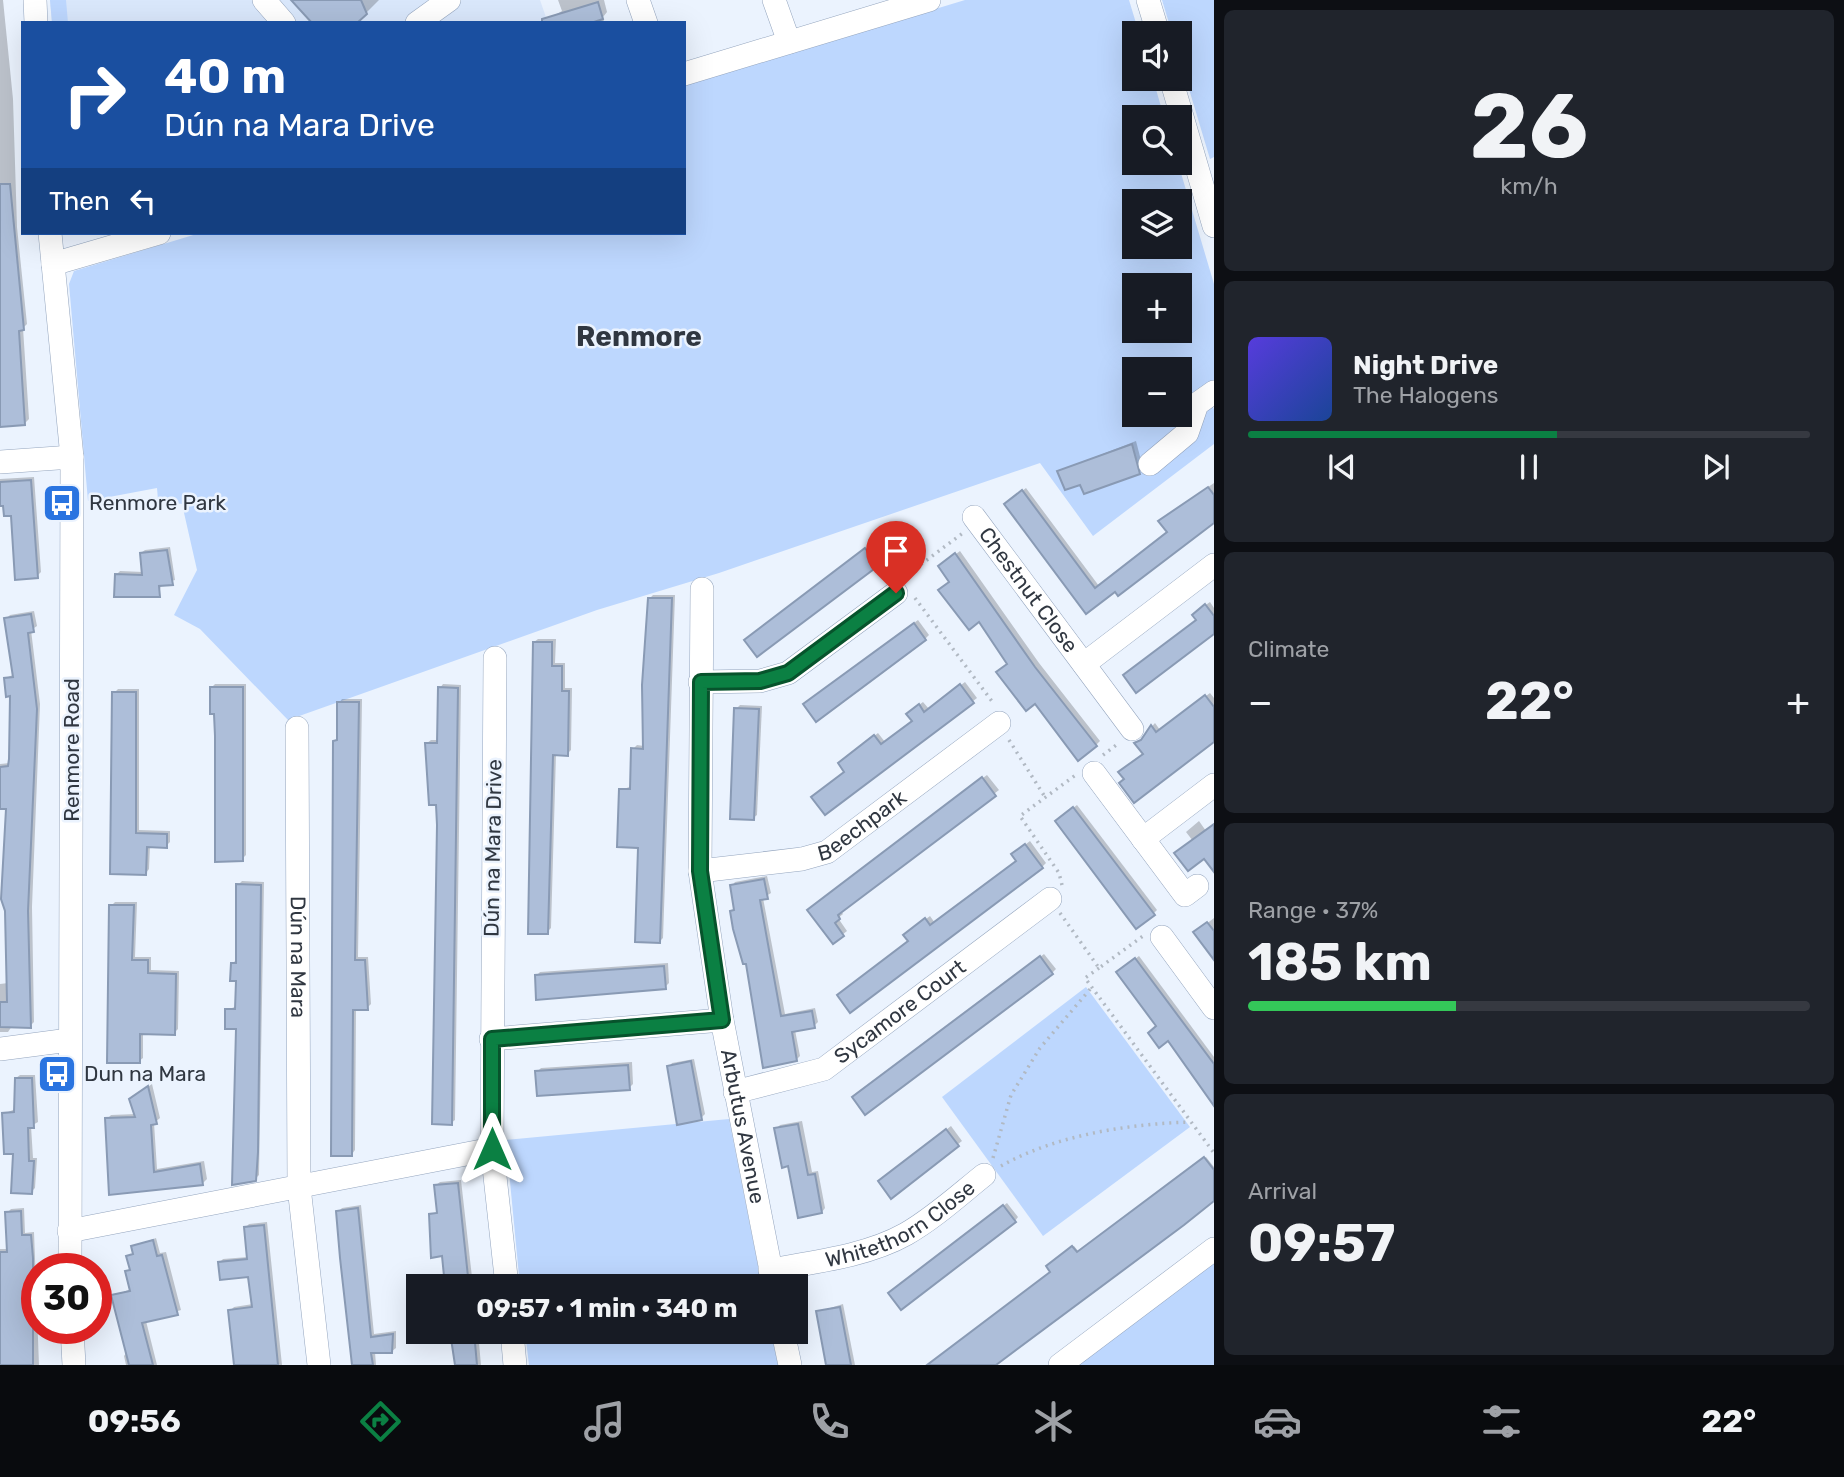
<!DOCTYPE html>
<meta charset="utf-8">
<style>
body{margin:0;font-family:Rubik,sans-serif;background:#20242c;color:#f1f3f6;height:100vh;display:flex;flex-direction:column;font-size:26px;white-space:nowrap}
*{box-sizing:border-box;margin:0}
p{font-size:23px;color:#9ea1a6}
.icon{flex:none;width:38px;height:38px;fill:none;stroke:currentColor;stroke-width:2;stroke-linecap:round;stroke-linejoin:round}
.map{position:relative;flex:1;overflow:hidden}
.side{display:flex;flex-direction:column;gap:10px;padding:10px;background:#0d0f14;width:630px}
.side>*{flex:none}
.guide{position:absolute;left:21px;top:21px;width:665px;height:214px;border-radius:0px;box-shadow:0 7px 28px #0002;background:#1a4fa0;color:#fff;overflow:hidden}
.tools{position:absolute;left:1122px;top:21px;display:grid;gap:14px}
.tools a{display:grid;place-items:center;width:70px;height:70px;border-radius:0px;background:#171b24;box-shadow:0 7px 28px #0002;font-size:35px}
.speed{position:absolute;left:21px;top:1253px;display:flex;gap:14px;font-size:35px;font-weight:700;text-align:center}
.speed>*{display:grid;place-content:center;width:91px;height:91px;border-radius:50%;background:#171b24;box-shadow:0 7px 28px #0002;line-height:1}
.speed .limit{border:10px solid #d22;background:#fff;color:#111}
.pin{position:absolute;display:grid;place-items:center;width:60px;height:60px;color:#fff;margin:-72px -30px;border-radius:50% 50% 50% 0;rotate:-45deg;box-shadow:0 0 7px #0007}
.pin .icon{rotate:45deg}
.me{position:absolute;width:77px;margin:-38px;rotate:0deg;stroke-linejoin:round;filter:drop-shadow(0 0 5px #0008)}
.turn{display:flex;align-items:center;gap:24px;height:147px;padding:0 28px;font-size:32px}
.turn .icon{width:91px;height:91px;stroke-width:2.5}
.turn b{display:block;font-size:49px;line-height:60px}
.then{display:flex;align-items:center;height:66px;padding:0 28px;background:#0003;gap:14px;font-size:26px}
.big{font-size:52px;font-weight:700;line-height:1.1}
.side .widget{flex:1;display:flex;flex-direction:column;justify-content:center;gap:10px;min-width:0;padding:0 24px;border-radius:10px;background:#20242c}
.side .dial{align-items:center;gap:0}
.dial b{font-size:91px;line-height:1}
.song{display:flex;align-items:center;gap:21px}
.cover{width:84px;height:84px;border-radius:10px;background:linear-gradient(135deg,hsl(250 70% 55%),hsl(220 70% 35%))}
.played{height:7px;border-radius:4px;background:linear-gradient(90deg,#0b8043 55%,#363941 55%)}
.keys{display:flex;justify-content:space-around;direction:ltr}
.heat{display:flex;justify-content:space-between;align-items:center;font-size:38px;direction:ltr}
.charge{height:10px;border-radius:5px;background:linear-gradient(90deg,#34c759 37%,#363941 0)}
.trip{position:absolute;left:406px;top:1274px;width:402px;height:70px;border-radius:0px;background:#171b24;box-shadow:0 7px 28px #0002;font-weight:700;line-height:70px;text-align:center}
.tab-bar{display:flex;height:112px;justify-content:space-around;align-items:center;background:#090b0e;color:#9ea1a6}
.tab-bar .icon{width:49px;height:49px}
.tab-bar .current{color:#0b8043}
.tab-bar b{font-size:32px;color:#f1f3f6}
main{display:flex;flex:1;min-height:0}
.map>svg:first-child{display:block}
</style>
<main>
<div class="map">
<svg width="1214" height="1365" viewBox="0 0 1214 1365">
<rect width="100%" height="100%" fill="#ebf3fe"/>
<polygon fill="#d9e7fb" points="50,0 540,0 548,23 52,23"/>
<g fill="#bdd7fe" fill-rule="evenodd">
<polygon points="50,0 66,0 68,23 52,23"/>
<path d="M965,0H1129L1139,33H1134V79H1153L1164,117H1134V163H1178L1214,284V401L1210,403L1214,409V444L1093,536L1040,463L719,573L597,610L288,720L200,629L174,615L197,570L182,504L158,500L157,488L88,501L69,284L74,271L200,233H684V85ZM1134,201H1180V247H1134ZM1134,285H1180V331H1134ZM1134,369H1180V415H1134Z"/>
<polygon points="1162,0 1214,0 1214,157 1210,159 1180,59 1180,33 1172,33"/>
<polygon points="1086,987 1190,1127 1043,1236 942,1097"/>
<polygon points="729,1119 762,1286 520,1286 506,1140"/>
<polygon points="1214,1261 1214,1365 1075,1365"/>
<polygon points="525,1332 771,1332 778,1365 529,1365"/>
</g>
<g fill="#0003">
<polygon points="0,0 3,0 13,99 17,227 27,324 23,328 29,419 24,424 0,426"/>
<polygon points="293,0 379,0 366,13"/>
<polygon points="558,0 604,0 607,12 603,17 604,22 554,23 552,17 562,11"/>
<polygon points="1136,441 1143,468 1139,472 1081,483 1059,471"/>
<polygon points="34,477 41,572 37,576 12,514 5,504 0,504 0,479"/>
<polygon points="1214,483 1214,522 1118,594 1115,590 1086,611 1010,500 1026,488 1099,586 1169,532 1164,517"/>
<polygon points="870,546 881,561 877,565 757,655 750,637"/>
<polygon points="170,547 175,580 161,584 159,595 117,574 120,571 143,572 141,553 145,550"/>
<polygon points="960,551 1039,663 1100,741 1096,745 1035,701 951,581 944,563"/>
<polygon points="653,595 675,595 663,938 659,942 640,846 621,790 632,786 633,749 637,745 644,746 650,598"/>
<polygon points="1210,602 1214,608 1214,632 1136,690 1198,620 1197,611"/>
<polygon points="34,611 37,626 31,630 40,704 32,907 34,1022 30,1026 12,1026 8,1032 0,1032 0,984 8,983 8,807 0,808 0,764 10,763 12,694 6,678 15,674 6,619 10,615"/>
<polygon points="918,620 929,635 925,639 816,719 809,701"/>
<polygon points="538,639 556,639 555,663 565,663 565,688 572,688 571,750 567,754 556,754 551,928 547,932 534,642"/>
<polygon points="965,682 977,698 973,701 826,813 846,772 844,760 878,733 885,742 913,721 912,710 923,702 929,709"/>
<polygon points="215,684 246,684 246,855 242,859 211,688"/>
<polygon points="443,684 461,685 455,1120 451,1123 438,803 427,743 431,740 439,740 440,688"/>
<polygon points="118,689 139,689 139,830 170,831 170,842 166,846 150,845 149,869 146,873 112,872 114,693"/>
<polygon points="1210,693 1214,698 1214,740 1134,801 1144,753 1137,743 1155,723 1160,730"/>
<polygon points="342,699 362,699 358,957 368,957 371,1004 367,1008 356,1008 355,1150 352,1154 335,741 339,737 339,703"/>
<polygon points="740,705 762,706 757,815 753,818 736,709"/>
<polygon points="987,775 999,790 841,911 843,914 838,918 847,931 833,942 813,906"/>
<polygon points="1077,805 1157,910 1153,914 1061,817"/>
<polygon points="1199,821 1206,831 1214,824 1214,860 1210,863 1186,832"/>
<polygon points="1030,841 1046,863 1042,867 851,1011 910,941 910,931 930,916 935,923 1018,861 1017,851"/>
<polygon points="767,876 771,893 763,898 785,1014 815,1008 818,1022 814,1026 795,1030 800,1056 796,1060 748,961 732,911 736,907 732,886 735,882"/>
<polygon points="242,881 264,882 259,1175 255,1179 238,1028 227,1010 237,1006 238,980 232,964 236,960 238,885"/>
<polygon points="115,902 137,902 135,957 151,957 151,970 179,971 178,1029 174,1033 143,1033 143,1058 139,1061 111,906"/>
<polygon points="1214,918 1214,957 1196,932"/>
<polygon points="1044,954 1056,969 1052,973 858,1093"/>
<polygon points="1139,956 1214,1057 1214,1103 1158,1026 1122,969"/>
<polygon points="668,963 669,983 665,987 536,976 540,972"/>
<polygon points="694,1059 705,1114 701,1118 669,1067 672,1063"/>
<polygon points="632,1062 633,1084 629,1088 537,1072 541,1068"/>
<polygon points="20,1075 35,1075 38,1122 31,1126 33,1158 37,1158 35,1188 31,1192 15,1152 4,1114 15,1109 16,1078"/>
<polygon points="152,1084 160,1118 154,1123 157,1169 204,1161 207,1179 203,1183 111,1193 107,1119 111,1115 136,1114 136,1095"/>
<polygon points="802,1121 812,1172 818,1171 825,1208 822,1212 790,1164 776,1129 780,1125"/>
<polygon points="951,1126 962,1141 891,1196 884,1178"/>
<polygon points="1206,1157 1214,1167 1214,1199 994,1365 929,1365 1053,1272 1048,1266 1074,1246 1079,1252"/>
<polygon points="461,1180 473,1286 447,1286 443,1254 431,1215 438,1211 436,1185 440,1182"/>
<polygon points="1007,1203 1018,1217 1015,1221 894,1289"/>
<polygon points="361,1205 374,1334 396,1331 396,1348 392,1351 375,1352 376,1365 353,1365 338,1212 342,1208"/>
<polygon points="24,1208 25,1233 34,1232 39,1365 0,1365 0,1249 9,1249 7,1213 11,1209"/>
<polygon points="267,1222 282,1365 259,1365 230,1311 234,1307 253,1304 250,1275 219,1263 223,1259 248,1257 245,1228 249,1224"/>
<polygon points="156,1238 160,1253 166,1252 181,1310 146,1321 157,1365 126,1365 124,1356 127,1352 113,1296 131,1289 127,1272 131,1268 128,1256 135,1252 133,1247"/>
<polygon points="843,1304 855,1365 828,1365 817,1312"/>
<polygon points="452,1332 478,1332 481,1365 455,1365"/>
</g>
<g fill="#adbed9" stroke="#899ab4" stroke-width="2">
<polygon points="291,0 361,0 367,14 357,23 312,23"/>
<polygon points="598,2 603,19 591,23 542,23 542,19"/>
<polygon points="0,184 10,184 24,330 19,331 25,425 0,427"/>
<polygon points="1132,444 1140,474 1084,494 1080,485 1065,490 1057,471"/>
<polygon points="31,480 38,578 15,580 11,516 4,516 3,506 0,506 0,482"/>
<polygon points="1208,487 1214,495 1214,523 1118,596 1115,592 1086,614 1004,504 1022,490 1095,588 1167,532 1158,521"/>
<polygon points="865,548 878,566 757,657 744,640"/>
<polygon points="167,550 173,585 159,586 160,597 114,597 115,574 142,575 140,553"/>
<polygon points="955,553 1035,667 1097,746 1078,761 1035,704 1026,711 996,672 1007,664 979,622 969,630 938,590 949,582 938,566"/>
<polygon points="648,598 672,598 660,943 635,942 638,848 617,847 619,789 630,789 631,748 643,749 642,685"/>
<polygon points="1205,604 1214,616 1214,634 1136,693 1123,675 1196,620 1192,615"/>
<polygon points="31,614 34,632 28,633 37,709 28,911 31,1028 0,1027 0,1002 7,1002 5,911 1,899 6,809 0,809 0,767 8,766 9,759 10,696 6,697 4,678 13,677 4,618"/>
<polygon points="914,623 926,640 816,722 803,704"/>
<polygon points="533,642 552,642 552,666 562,666 562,691 569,691 568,756 553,755 548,934 528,934"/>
<polygon points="960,684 974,703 825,815 811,797 844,772 838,763 874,735 881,744 912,721 906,714 919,704 924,712"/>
<polygon points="210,687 243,687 243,861 215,862 215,736 214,714 210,714"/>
<polygon points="438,687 458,688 452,1125 432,1124 437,825 436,805 429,805 425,743 437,743"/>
<polygon points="112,692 136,692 136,833 167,834 167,848 147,847 146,875 110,874"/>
<polygon points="1205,695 1214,707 1214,742 1134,803 1119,783 1124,779 1118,772 1143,754 1134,743 1141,740 1151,725 1156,732"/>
<polygon points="337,702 359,702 355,960 365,960 368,1010 353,1010 352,1156 331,1156 333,741 337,740"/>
<polygon points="734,708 759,709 754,820 730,819"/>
<polygon points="982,777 996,796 838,915 840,919 835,923 844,936 833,944 807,910"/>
<polygon points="1073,807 1155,915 1136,929 1055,821"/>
<polygon points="1214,824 1214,872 1204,859 1188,871 1174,853"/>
<polygon points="1025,844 1043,868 850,1013 837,995 908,941 903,935 925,918 930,925 1016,861 1011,854"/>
<polygon points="764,879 768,899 760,900 781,1016 812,1011 815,1028 792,1032 797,1061 763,1068 746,964 743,964 733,929 730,911 734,910 730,885"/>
<polygon points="236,884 261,885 258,1152 256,1181 232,1185 236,1029 225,1029 225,1009 235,1009 236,981 230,981 231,963 236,963"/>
<polygon points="109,905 134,905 132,960 148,960 148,973 176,974 175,1035 140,1034 140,1063 107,1063"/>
<polygon points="1207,922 1214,931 1214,960 1193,932"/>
<polygon points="1040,956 1053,974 865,1115 852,1097"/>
<polygon points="1135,958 1214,1064 1214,1106 1168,1041 1159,1048 1148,1033 1156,1026 1116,972"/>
<polygon points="664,966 666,989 536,1000 535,975"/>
<polygon points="691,1061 702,1120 677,1125 667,1066"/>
<polygon points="628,1065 630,1090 537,1096 535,1071"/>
<polygon points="15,1078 32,1078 34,1128 28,1128 29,1161 34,1161 32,1194 11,1193 13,1154 4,1154 2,1113 14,1112"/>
<polygon points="148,1086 157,1124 151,1125 154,1172 200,1164 203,1185 109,1195 105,1118 135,1117 129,1099"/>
<polygon points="798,1124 808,1175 815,1174 822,1213 798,1218 788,1166 782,1168 774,1128"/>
<polygon points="946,1129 959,1146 891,1199 878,1181"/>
<polygon points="1204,1157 1214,1170 1214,1201 1184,1225 996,1365 927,1365 1050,1272 1046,1266 1072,1246 1077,1252"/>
<polygon points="458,1183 469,1286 445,1286 442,1256 431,1258 429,1214 437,1213 434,1185"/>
<polygon points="1003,1205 1016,1222 901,1310 888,1293"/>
<polygon points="358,1208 371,1337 393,1334 392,1353 371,1353 373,1365 352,1365 340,1258 336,1211"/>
<polygon points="21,1211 22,1235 31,1235 33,1258 33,1365 0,1365 0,1252 7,1252 5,1212"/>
<polygon points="264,1225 278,1365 234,1365 228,1310 252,1307 248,1277 220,1280 218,1262 247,1259 244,1227"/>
<polygon points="153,1240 157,1256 162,1255 178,1315 142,1323 153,1365 129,1365 111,1295 130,1291 125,1271 130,1270 126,1256 133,1254 131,1246"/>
<polygon points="840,1307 851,1365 826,1365 816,1311"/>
<polygon points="450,1332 474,1332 477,1365 455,1365"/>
</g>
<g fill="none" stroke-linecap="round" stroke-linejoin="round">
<g stroke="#94a5be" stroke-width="24">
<g id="minor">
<polyline points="35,0 36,23"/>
<polyline points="264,0 284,23"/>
<polyline points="638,0 646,23"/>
<polyline points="774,0 789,42"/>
<polyline points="1148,0 1158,33"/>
<polyline points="417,23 449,0"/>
<polyline points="684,74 929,0"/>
<polyline points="1171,79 1214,226"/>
<polyline points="50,233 72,457 70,1269"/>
<polyline points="53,264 159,233"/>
<polyline points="0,462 72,457"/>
<polyline points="1150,464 1187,433 1197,404 1214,392"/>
<path id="s1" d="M974,517L1132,729"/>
<path id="s2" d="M702,589L700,871L722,1020L774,1286"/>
<polyline points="495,658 492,1149 507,1286"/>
<polyline points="1084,664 1214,565"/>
<polyline points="700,682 760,681 788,673 896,593"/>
<path id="s3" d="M297,728L299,1187L319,1365"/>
<polyline points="1094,773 1185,895 1197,886"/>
<polyline points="1143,839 1214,785"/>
<path id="s4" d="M700,871L802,859L827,852L999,723"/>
<polyline points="1162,937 1214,1008"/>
<polyline points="491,1039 722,1020"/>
<polyline points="0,1049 69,1040"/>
<path id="s5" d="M735,1092L824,1069L1050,899"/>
<polyline points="69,1231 492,1149"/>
<path id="s6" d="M770,1270C814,1262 867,1256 906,1234C934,1218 959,1195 984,1175"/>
<polyline points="72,1328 74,1365"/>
<polyline points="512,1332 515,1365"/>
<polyline points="783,1332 790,1365"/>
<polyline points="1060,1365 1214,1249"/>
</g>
</g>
<g stroke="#b1b9c3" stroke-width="3.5" stroke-dasharray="2 5" stroke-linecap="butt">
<polyline points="904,577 963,533"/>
<polyline points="915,598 994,704"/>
<polyline points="1009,740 1045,797"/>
<polyline points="1103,755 1119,743"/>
<polyline points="1062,885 1059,873 1020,816 1077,774"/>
<polyline points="1060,913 1099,968 1143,936"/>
<polyline points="1099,968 1085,978 1214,1153"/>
<polyline points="993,1158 1011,1095 1040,1048 1092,987"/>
<path d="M1001,1166C1056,1135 1128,1124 1190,1122"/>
</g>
<use href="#minor" stroke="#fff" stroke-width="23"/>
</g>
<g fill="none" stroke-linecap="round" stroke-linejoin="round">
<g stroke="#07532c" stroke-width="18">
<polyline id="route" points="492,1149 492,1039 722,1020 700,871 701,682 760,681 788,673 896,593"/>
</g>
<use href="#route" stroke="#0b8043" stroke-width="12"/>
</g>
<defs>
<g id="bus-square" transform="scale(2.0125)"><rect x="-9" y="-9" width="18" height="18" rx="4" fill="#2a74e0" stroke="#ebf3fe"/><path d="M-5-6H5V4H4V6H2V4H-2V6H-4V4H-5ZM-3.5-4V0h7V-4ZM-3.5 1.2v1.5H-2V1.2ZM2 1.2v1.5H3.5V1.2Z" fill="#fff"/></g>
</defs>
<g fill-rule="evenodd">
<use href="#bus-square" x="62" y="503"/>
<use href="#bus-square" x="57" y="1074"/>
</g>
<g text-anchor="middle" stroke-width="5" stroke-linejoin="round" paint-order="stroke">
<g font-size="21" fill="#303741" stroke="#ebf3fe" text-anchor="start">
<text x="89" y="510">Renmore Park</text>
<text x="84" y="1081">Dun na Mara</text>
</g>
<g font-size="21" fill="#303741" stroke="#ebf3fe">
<text dy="7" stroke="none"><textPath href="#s1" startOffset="91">Chestnut Close</textPath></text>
<text transform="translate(72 750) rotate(-90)" y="7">Renmore Road</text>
<text dy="7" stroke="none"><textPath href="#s4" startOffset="172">Beechpark</textPath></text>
<text transform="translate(493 848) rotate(-89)" y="7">Dún na Mara Drive</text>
<text dy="7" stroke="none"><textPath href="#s3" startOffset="229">Dún na Mara</textPath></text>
<text dy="7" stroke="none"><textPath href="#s5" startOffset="187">Sycamore Court</textPath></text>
<text dy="7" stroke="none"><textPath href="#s2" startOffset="541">Arbutus Avenue</textPath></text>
<text dy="7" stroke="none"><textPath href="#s6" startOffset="140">Whitethorn Close</textPath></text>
</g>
<g font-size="28" font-weight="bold" fill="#303741" stroke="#ebf3fe">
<text x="639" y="346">Renmore</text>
</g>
</g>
</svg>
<div class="tools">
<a><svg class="icon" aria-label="sound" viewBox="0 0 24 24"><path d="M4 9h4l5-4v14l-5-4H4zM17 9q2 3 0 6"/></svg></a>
<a><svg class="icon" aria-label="search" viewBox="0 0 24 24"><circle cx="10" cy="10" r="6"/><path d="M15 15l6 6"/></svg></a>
<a><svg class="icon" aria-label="layers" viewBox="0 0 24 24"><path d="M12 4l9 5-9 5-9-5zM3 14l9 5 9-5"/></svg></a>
<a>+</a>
<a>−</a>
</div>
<div class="speed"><div class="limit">30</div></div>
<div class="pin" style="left:896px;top:593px;background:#d93025"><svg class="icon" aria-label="arrive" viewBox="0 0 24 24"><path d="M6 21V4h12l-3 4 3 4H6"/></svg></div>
<svg class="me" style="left:492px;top:1149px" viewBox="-20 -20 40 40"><path d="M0-17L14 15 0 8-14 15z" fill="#0b8043" stroke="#fff" stroke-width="4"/></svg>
<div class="trip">09:57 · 1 min · 340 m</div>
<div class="guide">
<div class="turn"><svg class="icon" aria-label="right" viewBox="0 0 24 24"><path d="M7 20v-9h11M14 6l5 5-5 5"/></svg><div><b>40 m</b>Dún na Mara Drive</div></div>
<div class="then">Then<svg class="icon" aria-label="left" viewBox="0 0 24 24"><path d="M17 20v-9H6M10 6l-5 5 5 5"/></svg></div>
</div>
</div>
<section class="side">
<div class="widget dial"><b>26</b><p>km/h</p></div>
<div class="widget">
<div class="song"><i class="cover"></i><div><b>Night Drive</b><p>The Halogens</p></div></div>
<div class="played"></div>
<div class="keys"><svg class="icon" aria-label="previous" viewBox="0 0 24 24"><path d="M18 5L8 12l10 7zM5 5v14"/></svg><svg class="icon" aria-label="pause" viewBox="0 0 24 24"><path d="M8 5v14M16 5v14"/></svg><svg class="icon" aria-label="next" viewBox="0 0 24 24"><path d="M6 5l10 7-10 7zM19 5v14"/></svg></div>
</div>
<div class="widget"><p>Climate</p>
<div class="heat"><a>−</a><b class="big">22°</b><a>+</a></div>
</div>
<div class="widget"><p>Range · 37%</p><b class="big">185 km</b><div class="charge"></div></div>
<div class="widget"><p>Arrival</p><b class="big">09:57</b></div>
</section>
</main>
<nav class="tab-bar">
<b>09:56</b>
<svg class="icon current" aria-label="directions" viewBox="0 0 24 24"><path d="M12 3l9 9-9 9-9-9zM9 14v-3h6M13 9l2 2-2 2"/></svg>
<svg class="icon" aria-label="music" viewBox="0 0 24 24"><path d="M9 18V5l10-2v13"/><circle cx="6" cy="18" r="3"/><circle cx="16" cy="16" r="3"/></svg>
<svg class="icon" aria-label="phone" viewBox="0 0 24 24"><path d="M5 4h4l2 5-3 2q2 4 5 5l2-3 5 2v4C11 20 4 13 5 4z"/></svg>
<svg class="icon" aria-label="climate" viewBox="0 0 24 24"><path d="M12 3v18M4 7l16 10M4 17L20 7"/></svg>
<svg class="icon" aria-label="car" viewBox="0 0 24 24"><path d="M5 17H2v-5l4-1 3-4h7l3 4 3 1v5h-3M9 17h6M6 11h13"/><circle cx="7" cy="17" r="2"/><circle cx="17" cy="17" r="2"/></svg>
<svg class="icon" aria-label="filters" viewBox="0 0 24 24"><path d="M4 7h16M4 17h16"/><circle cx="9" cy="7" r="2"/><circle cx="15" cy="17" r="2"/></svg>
<b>22°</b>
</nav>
